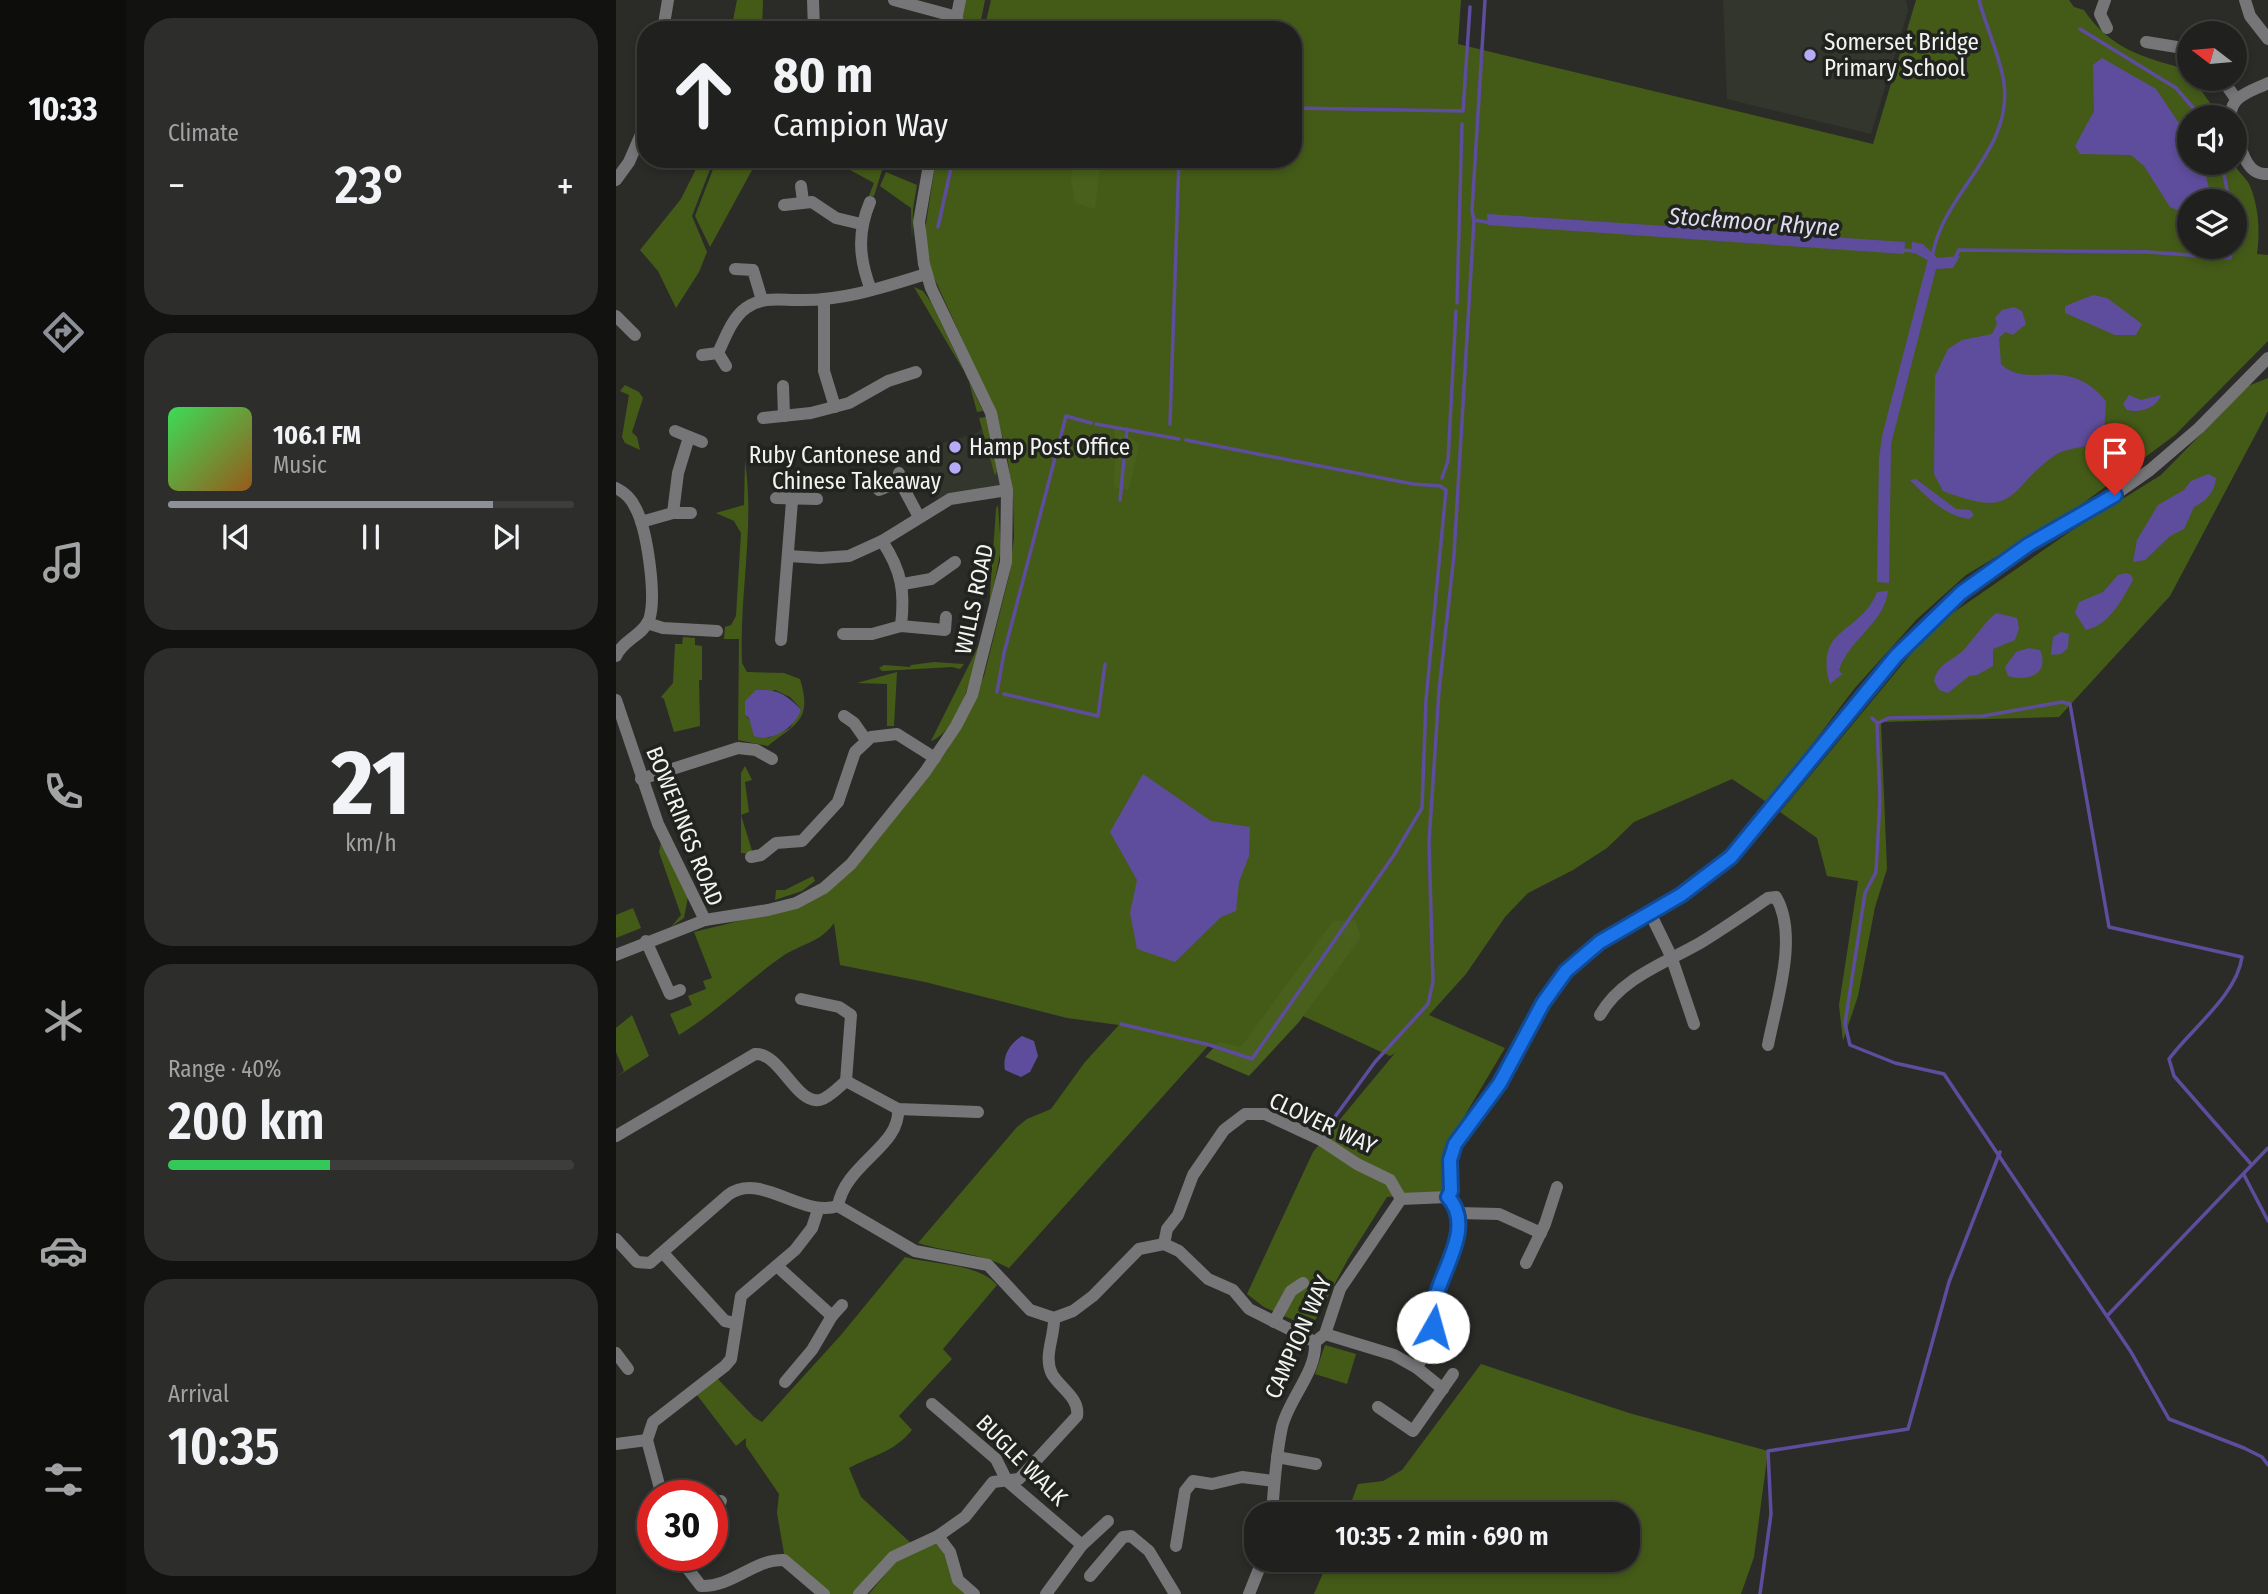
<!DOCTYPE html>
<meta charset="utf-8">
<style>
body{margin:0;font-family:"Fira Sans Condensed",sans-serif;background:#2d2e2b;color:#f1f3f6;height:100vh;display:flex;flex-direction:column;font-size:26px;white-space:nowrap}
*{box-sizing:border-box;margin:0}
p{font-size:23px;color:#a2a3a4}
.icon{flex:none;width:38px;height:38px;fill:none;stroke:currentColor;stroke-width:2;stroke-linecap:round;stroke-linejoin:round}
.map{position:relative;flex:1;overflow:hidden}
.drawer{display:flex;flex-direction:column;gap:18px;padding:18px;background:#121210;width:490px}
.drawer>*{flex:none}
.hud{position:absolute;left:21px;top:21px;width:665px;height:147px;border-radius:28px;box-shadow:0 4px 10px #0003,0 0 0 2px #3d3e3c;background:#20211e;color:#f1f3f6;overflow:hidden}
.needle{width:46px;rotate:286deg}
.fabs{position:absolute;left:1561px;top:21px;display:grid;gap:14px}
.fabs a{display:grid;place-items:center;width:70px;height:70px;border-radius:50%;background:#20211e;box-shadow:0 4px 10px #0003,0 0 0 2px #3d3e3c;font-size:35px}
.speed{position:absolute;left:21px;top:1480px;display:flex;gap:14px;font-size:35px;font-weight:700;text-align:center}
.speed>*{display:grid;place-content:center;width:91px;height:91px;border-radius:50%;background:#20211e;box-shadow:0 4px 10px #0003,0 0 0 2px #3d3e3c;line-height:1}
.speed .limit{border:10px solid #d22;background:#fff;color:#111}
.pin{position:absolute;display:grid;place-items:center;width:60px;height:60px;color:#fff;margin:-72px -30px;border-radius:50% 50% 50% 0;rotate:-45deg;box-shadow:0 0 7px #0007}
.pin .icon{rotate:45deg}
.me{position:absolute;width:77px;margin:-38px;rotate:7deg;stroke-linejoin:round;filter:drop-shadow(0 0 5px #0008)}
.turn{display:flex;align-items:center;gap:24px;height:147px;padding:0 21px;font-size:32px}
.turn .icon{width:91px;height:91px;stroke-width:2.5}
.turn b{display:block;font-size:49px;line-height:60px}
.big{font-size:52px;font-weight:600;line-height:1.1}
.drawer .widget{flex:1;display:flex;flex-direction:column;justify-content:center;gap:10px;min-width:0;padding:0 24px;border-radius:28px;background:#2d2e2b}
.drawer .dial{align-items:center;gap:0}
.dial b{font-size:91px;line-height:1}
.song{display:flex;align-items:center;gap:21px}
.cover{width:84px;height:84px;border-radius:10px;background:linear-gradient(135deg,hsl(130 70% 55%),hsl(30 70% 35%))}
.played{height:7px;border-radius:4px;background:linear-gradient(90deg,#8c9099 80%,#3d3e3c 80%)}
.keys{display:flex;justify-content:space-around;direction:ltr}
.heat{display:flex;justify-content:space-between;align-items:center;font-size:38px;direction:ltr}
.charge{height:10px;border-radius:5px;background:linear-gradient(90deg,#34c759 40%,#3d3e3c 0)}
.trip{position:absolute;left:628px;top:1502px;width:396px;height:70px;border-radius:28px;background:#20211e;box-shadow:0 4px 10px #0003,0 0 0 2px #3d3e3c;font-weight:600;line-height:70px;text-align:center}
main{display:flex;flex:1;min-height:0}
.dock{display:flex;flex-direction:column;width:126px;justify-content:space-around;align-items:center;background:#0d0d0c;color:#a2a3a4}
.dock .icon{width:49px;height:49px}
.dock .selected{color:#8c9099}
.dock b{font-size:32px;color:#f1f3f6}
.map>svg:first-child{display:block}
</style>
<main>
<nav class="dock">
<b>10:33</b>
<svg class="icon selected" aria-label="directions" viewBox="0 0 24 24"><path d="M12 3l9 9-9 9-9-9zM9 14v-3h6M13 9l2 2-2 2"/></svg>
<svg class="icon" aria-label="music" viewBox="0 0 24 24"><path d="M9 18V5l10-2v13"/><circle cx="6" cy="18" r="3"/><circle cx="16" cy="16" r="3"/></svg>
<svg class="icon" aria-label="phone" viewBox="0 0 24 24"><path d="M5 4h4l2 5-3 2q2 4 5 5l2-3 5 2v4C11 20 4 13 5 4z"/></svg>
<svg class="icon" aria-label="climate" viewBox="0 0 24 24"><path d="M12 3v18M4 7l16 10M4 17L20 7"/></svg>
<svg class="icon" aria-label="car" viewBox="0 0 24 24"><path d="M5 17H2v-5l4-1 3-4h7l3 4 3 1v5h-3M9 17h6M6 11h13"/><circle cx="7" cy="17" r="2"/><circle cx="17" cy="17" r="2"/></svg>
<svg class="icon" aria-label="filters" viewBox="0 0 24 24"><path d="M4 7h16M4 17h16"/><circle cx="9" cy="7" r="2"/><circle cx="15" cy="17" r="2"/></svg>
</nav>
<section class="drawer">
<div class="widget"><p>Climate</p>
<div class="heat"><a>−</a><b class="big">23°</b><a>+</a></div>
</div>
<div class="widget">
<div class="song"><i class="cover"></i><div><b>106.1 FM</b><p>Music</p></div></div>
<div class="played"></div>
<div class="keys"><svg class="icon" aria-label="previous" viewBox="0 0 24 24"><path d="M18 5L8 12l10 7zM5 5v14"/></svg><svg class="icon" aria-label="pause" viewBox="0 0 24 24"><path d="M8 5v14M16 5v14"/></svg><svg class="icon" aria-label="next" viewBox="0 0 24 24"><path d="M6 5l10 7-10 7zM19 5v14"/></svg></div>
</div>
<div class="widget dial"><b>21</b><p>km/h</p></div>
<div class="widget"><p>Range · 40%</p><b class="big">200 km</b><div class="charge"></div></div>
<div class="widget"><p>Arrival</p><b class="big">10:35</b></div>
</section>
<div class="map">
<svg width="1652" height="1594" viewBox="0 0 1652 1594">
<rect width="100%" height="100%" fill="#2b2c28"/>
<g fill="#32362d">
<polygon points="1107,0 1290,0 1292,11 1255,134 1111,99"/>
<polygon points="366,429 391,490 323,504 308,448 358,434"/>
</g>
<g fill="#445b18" fill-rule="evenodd">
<polygon points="121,0 147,0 146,30 115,30"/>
<polygon points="349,0 369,0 363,30 344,30"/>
<path d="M375,0H845L842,44L1257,144L1300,0H1453L1458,7L1468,10C1493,48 1528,58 1570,69L1573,79H1577L1604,117H1573V163H1618C1622,173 1630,177 1634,186C1643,208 1644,231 1641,254L1652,255V341L1559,435L1458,510L1350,575L1301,619L1238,689L1152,803L1116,779L1018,822L991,848L957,870L912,893L889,917L850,974L813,1015L889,1048L827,1152L830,1191L771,1197L732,1259L695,1328L648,1307L631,1294L697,1152L779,1053L774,1056L674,1010L635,1064L592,1046L393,1268C363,1252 334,1253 302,1243L401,1127L411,1119L435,1109L469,1062L503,1025L451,1018L309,982L224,965L218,923C203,944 185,943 164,958C130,982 99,1013 63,1035L54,1014L76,1005L72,996L90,989L87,981L96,978L78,932L187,905L302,789L332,749L368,676L393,576L398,538L397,497L390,448L378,409L315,271L309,230L320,159H677V30H368ZM1573,201H1619V247H1573Z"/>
<polygon points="85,159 98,159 76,216 91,252 83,272 60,308 42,271 24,250 65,199"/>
<polygon points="101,159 142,159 94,247 79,216"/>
<polygon points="214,159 266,170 258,196 253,196 258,183"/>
<polygon points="270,172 301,185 297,209 296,240 295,208 264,186"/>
<polygon points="298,287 307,291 315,302 367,411 361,412 352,378"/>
<polygon points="1652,378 1652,411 1554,596 1443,717 1265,722 1271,869 1259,907 1242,996 1227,1041 1223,1005 1242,881 1211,876 1201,838 1164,812 1318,626 1455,531 1545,475 1632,386"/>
<polygon points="9,385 23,392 27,398 16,432 21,437 24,450 9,443 6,437 13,395 4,391"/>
<polygon points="370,417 381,471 379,476 363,418"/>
<path d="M129,461C139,528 123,594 126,663L131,672L168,673L184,679C197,721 179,724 152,746L122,740L123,639H108L109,627L115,625L120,616L125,533L118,521L100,513L128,505ZM159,690L174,697L185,709L174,728L152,738L129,715V701Z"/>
<polygon points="382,505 385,549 373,609 380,509"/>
<polygon points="67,637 79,638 79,645 86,646 86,680 83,680 84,726 58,732 48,699 45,697 57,683 59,644 66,644"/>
<path d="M365,641C358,668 344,731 315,741Z"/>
<polygon points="318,662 348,664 344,669 336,667 266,671 263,668 268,665 294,667 295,665"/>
<polygon points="281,672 278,726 271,726 271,684 241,683"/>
<polygon points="129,766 136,780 129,782 133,812 125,815 137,854 125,853 125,773"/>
<polygon points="45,842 72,897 68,918 55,927 65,915 43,852"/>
<polygon points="197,876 199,881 186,891 159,900 160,890 169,890"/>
<polygon points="17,908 25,928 0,938 0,915"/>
<polygon points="16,1015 33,1056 0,1077 8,1071 0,1052 0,1028"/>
<path d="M289,1257C318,1265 362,1263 381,1285L327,1349L336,1359L283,1416L296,1430C277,1453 257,1455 233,1468L245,1497L297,1545L242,1594H209L169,1559L161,1513L163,1494L130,1446V1438L120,1446L78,1391L99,1376L138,1417L146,1422L225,1335Z"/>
<polygon points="709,1345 740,1354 731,1384 699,1374"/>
<polygon points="865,1364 1013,1413 1152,1451 1138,1557 1125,1594 698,1594 713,1559 1012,1559 1012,1514 731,1514 742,1484 767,1481 786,1470"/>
<polygon points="321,1541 350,1594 253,1594 282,1559"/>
</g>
<g fill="#48601c">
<polygon points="458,159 485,159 479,209 459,203 455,180"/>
<polygon points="499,427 523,444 513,490 498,487"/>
<polygon points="739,920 745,937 683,1022 633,1076 589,1057 603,1042 625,1047 717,921"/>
</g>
<g fill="#5e4d9c">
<polygon points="1486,58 1540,89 1573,138 1573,163 1586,163 1597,201 1573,201 1573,215 1554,207 1528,166 1515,155 1464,154 1459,146 1478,111 1477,65"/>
<polygon points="871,214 1289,242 1288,254 872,225"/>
<polygon points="1296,242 1307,244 1321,258 1344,256 1337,268 1320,269 1275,444 1273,583 1261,582 1263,459 1266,436 1312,259 1306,254 1295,253"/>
<polygon points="1477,295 1491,298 1526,324 1520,335 1499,335 1449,313 1449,306"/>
<path d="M1398,307L1406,311L1410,324L1397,335L1389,332L1383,338L1385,364C1413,391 1450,353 1490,401L1488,433L1482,444C1469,447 1450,448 1439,455C1389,491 1403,520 1327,491L1318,474L1319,376L1332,349L1346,340L1376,334L1381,324L1379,318L1386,310Z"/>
<path d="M1513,395L1525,400L1545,395C1540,409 1523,413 1511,410L1507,404Z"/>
<path d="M1592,474L1600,478C1599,492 1590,501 1578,507L1568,529L1554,536L1529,560L1517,562L1521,540L1542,505L1568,490L1575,481Z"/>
<path d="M1300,479L1340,509L1354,510L1358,515L1353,519C1328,515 1312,498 1294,480Z"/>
<path d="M1510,573L1515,575L1517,580C1506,600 1493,625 1470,630L1459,613L1463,602L1487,592L1502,575Z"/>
<path d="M1272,591C1268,624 1233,639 1223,670L1226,674L1214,684C1198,626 1244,635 1261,592Z"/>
<path d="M1380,613L1401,618L1403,628L1399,640L1377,649V666L1361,675L1353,676L1332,693L1323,690L1318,681C1323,660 1340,661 1351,646C1361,634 1368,624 1380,613Z"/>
<polygon points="1445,632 1453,634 1452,648 1445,654 1435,655 1437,637"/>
<path d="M1413,648L1424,650C1434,674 1412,682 1392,676L1389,667L1400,652Z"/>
<path d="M140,690C163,689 169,694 185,709C180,727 156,743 138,736L133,718L129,715V701Z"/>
<polygon points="527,774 595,821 634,827 633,856 623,882 620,911 605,917 559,962 521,949 514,913 521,880 494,832"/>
<path d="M406,1036L418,1041L422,1056L414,1072L405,1077L389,1070C386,1056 394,1043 406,1036Z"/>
</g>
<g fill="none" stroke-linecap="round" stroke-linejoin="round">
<g stroke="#5e4d9c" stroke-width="3.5">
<polyline points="869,0 856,211 858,220 876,223"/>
<polyline points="1464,29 1560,88 1585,117"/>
<polyline points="677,108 847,111 854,7"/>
<polyline points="1606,163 1613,201"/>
<polyline points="322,227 337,159"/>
<polyline points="1285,250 1299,251 1313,259"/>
<path d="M1316,258C1326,192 1397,153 1388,83C1384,56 1370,27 1363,0"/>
<polyline points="1339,258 1343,250 1532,252 1614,258 1617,247"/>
<polyline points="841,303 846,124"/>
<polyline points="480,424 563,439"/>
<polyline points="554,424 563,159"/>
<polyline points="826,478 832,461 840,311"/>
<polyline points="504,500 511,429"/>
<polyline points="381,692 388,653 450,416 475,423"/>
<polyline points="388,694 482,716 489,664"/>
<polyline points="1256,718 1261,723 1264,800 1260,872 1249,893 1229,1024 1234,1045 1279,1063 1328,1074 1515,1352 1553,1419 1628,1448 1646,1457 1652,1465"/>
<path d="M1262,723L1273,718L1367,716L1446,702L1454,704L1493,927L1626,957C1621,995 1574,1030 1553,1059L1558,1076L1635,1164"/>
<polyline points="505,1024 594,1045 636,1059 778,855 806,808 810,700 830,490 824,486 797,484 570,440"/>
<polyline points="713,1125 759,1062 812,1004 817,982 813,842 823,691 838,555 858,220"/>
<polyline points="1628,1175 1652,1221"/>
<polyline points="1491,1316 1652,1148"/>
<polyline points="1144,1594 1155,1514 1152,1451 1292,1429 1333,1282 1384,1152"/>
</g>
<g stroke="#767577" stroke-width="12">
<polyline points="197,0 198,30"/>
<polyline points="278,0 341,17"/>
<polyline points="1489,0 1484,14 1491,28"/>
<polyline points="1629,0 1634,16 1652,39"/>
<polyline points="47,30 52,0"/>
<polyline points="338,30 344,0"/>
<polyline points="1530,42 1573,49"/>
<polyline points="1606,79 1620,99"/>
<path d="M1615,117C1613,96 1636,91 1652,83"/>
<path d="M1619,129C1625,147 1629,176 1652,174"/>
<polyline points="0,180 13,162 30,123"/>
<polyline points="185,186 187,201"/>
<path d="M254,202C241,233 243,259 255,290"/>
<polyline points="168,205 196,202 220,218 245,224"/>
<polyline points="119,269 137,270 146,300"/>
<polyline points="208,300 208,371 219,407"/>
<polyline points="0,316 19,335"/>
<polyline points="86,355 102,353"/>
<path d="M110,366L102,353C109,338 116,318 130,308C147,296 164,300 183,300C227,301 268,287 310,274"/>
<polyline points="167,386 168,416"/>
<polyline points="147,418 195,413 233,403 272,381 300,372"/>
<polyline points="59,431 86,442"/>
<polyline points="281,483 288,489 303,517"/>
<path d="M0,488C8,492 15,498 19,507C31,528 41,597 33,620C27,635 7,640 0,656"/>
<polyline points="263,490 281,483 283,473"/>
<polyline points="160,498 201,499"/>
<polyline points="57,513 62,473 73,437"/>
<polyline points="25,522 57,513 75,513"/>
<path d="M266,541C286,571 289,592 285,626"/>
<polyline points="172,556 205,558 233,556 266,541 334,499 391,490"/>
<polyline points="287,584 315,579 339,562"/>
<polyline points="31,623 47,628 101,631"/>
<polyline points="227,634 256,634 285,626 329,630 330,617"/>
<polyline points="165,640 176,501"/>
<polyline points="0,700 42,824 89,920"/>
<polyline points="228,716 238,723 250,740"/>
<polyline points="25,779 122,748 140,750 156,759"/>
<polyline points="135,857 145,855 160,843 186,841 222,802 239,752 255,737 281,734 319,758"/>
<polyline points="1034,913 1055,956 1078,1024"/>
<polyline points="30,941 54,994 64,990"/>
<polyline points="0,955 89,920 152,910 180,903 208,888 235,864 309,772 340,726 356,695 390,562 391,490 375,413 315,288 308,264 303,222 314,159"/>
<polyline points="185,999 223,1007 235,1015 230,1081"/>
<path d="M984,1015C1005,978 1049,963 1084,943C1107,929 1130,913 1152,898L1160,897C1183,936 1160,1003 1152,1045"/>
<path d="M0,1136L139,1054C164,1052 180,1105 204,1100C213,1098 223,1087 230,1081L282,1109L362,1112"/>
<polyline points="222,1206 299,1251 372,1265 414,1310 438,1318 457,1311 477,1296 523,1249 548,1244 563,1251 592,1279 617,1290 633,1309 699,1342"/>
<path d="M222,1206C229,1164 285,1146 282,1109"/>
<polyline points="842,1213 883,1214 925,1233"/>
<path d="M0,1239L21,1262L34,1263L112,1195C145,1171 185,1218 222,1206"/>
<polyline points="548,1244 551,1229 562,1215 577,1175 608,1130 629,1114 649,1114 705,1140 741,1164 774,1180 785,1199"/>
<polyline points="48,1254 109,1321 119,1323"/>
<polyline points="910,1263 929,1224 941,1187"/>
<polyline points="162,1267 216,1316 226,1305"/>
<polyline points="658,1322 675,1291 687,1283"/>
<polyline points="709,1334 778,1355 801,1368 827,1389"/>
<polyline points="0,1353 12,1369"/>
<polyline points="801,1368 815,1337 818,1302 840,1236 842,1213 832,1197"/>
<polyline points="169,1382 196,1350 216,1316"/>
<polyline points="316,1404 380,1459 391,1481 466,1545"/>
<polyline points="762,1407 797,1431 837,1374"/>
<polyline points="0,1444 31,1440"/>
<polyline points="661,1457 700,1464"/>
<polyline points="46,1496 31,1440 37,1422 109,1366 115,1359 125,1296 179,1250 196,1228 202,1210"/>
<polyline points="96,1504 105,1501"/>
<path d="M656,1514C658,1485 660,1455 666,1427C673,1398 701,1372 699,1342L709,1334L724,1289L785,1199L832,1197L835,1191L834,1160L839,1144L884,1083L927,1003L950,971L984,942L1065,896L1115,857L1280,656L1345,593L1412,546L1484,505L1534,470L1583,428L1652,358"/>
<polyline points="322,1536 334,1552 342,1580 358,1594"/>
<polyline points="560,1546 569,1491 577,1481 596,1484 626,1477 658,1481"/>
<path d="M62,1556L85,1586C117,1587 138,1559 168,1560L208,1594"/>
<polyline points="474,1576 507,1537 515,1536 533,1551 559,1594"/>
<path d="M243,1594L277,1557L322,1536L349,1517L377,1482L403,1479L461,1416C464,1398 444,1388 436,1374C427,1356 439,1336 438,1318"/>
<polyline points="430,1594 466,1545 492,1521"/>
<polyline points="633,1594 647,1559"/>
</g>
</g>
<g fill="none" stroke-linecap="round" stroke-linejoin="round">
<g stroke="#114b97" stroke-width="18">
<path id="route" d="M817,1327C817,1318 817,1309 819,1300C826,1269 859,1226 832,1197L835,1191L834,1160L839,1144L884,1083L927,1003L950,971L984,942L1065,895L1115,857L1280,656L1345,593L1412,545L1499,495"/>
</g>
<use href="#route" stroke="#1a73e8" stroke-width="12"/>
</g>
<g fill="#b7abf7" stroke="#21231f" stroke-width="2.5">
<circle cx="1194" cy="55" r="7"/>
<circle cx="339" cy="447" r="7"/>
<circle cx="339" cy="468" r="7"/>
</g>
<g text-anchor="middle" stroke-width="7" stroke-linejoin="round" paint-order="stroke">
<g font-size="23" fill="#f3f4f2" stroke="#21231f" text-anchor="start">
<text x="1208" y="50">Somerset Bridge<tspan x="1208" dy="26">Primary School</tspan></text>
<text x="353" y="455">Hamp Post Office</text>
<text x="325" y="463" text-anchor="end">Ruby Cantonese and<tspan x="325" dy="26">Chinese Takeaway</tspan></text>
</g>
<g font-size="23" fill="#f3f4f2" stroke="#21231f">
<text transform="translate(358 599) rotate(-78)" y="8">WILLS ROAD</text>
<text transform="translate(69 826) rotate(68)" y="8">BOWERINGS ROAD</text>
<text transform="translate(707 1123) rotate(25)" y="8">CLOVER WAY</text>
<text transform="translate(682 1337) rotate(-66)" y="8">CAMPION WAY</text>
<text transform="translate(406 1460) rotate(45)" y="8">BUGLE WALK</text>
</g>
<g font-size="24" font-style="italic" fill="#dddaf1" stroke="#21231f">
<text transform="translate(1138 222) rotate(4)" y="8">Stockmoor Rhyne</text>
</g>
</g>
</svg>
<div class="fabs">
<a><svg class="needle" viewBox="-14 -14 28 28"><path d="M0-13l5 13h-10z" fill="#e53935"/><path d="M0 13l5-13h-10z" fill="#a2a3a4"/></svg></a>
<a><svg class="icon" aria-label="sound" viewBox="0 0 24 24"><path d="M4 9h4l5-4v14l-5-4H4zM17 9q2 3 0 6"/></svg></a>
<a><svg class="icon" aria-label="layers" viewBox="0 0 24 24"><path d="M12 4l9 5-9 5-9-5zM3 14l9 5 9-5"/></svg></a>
</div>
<div class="speed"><div class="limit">30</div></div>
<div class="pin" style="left:1499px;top:495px;background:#d93025"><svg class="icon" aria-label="arrive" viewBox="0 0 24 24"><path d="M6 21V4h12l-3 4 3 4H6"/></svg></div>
<svg class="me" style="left:817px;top:1327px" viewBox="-20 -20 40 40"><circle r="19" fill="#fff"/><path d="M0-13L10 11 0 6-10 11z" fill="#1a73e8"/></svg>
<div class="trip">10:35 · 2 min · 690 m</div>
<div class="hud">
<div class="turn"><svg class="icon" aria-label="ahead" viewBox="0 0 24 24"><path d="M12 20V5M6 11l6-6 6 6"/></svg><div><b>80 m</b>Campion Way</div></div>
</div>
</div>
</main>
